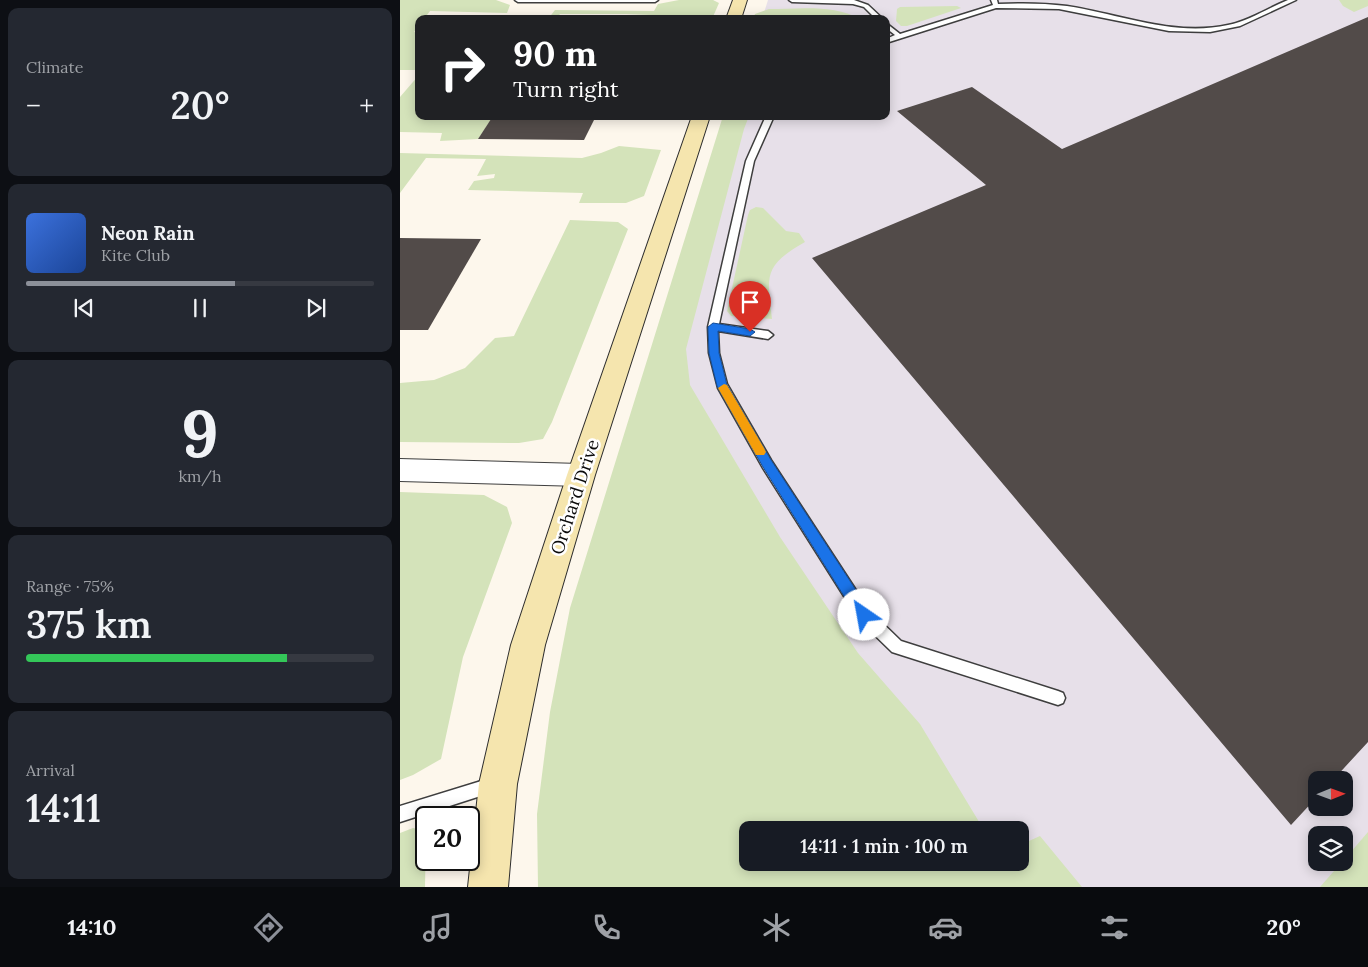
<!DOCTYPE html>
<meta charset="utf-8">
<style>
body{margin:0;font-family:Lora,serif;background:#242831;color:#f1f3f6;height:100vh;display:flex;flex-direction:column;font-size:19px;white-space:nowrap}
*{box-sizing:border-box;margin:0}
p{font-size:16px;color:#9ea1a6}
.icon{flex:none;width:28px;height:28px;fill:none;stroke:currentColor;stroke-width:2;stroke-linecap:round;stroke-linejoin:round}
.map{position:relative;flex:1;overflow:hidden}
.panel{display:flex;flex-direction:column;gap:8px;padding:8px;background:#0d0f14;width:400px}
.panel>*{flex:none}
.top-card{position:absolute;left:15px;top:15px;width:475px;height:105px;border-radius:10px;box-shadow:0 2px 12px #0003;background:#202124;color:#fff;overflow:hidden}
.needle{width:32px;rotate:89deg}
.buttons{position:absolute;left:908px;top:771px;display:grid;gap:10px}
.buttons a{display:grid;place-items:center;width:45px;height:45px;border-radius:10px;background:#171b24;box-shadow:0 2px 12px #0003;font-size:25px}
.speed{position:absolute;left:15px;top:806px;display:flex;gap:10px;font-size:25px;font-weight:700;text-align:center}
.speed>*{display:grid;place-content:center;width:65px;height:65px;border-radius:50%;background:#171b24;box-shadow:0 2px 12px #0003;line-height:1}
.speed .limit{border:2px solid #111;border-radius:8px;background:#fff;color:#111}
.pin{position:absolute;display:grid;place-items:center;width:42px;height:42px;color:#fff;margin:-51px -21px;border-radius:50% 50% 50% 0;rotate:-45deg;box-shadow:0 0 5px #0007}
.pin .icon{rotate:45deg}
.me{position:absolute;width:55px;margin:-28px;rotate:327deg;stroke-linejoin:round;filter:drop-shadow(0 0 4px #0008)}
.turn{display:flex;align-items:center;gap:18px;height:105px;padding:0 15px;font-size:22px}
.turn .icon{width:65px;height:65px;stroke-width:2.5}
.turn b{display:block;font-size:35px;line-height:42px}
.big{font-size:38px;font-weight:600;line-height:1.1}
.panel .widget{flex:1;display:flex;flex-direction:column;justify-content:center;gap:8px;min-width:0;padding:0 18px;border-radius:10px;background:#242831}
.panel .dial{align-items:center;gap:0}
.dial b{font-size:65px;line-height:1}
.song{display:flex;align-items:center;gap:15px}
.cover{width:60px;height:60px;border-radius:8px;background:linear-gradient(135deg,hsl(220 70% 55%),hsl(220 70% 35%))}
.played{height:5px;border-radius:2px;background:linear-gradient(90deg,#8c9099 60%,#363941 60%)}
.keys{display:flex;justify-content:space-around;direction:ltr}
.heat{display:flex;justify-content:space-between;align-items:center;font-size:28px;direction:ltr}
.charge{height:8px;border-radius:4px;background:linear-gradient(90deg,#34c759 75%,#363941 0)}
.trip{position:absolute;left:339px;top:821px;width:290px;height:50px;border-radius:10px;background:#171b24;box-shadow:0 2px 12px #0003;font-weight:600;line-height:50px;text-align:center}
.tab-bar{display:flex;height:80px;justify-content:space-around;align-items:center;background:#090b0e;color:#9ea1a6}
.tab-bar .icon{width:35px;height:35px}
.tab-bar .current{color:#8c9099}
.tab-bar b{font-size:22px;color:#f1f3f6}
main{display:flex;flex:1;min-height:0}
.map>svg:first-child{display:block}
</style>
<main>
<section class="panel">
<div class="widget"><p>Climate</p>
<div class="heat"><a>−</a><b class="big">20°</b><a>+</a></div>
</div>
<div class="widget">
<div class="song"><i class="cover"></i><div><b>Neon Rain</b><p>Kite Club</p></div></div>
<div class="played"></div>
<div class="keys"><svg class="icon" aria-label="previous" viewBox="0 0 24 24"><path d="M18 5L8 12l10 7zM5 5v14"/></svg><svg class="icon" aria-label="pause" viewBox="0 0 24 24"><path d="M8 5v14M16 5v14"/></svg><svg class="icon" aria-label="next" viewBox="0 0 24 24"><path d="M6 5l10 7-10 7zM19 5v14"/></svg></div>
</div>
<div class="widget dial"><b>9</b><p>km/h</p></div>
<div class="widget"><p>Range · 75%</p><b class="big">375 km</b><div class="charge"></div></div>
<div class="widget"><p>Arrival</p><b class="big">14:11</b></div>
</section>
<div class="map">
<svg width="968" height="887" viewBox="0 0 968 887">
<rect width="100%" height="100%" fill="#fdf7ec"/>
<path fill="#e7e0e9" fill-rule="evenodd" d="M368,0H968V887H446L620,862V830H420L235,434L333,116H486V19H362ZM916,780H944V808H916ZM916,835H944V862H916Z"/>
<g fill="#d4e3ba">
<polygon points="0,0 96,0 110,5 107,13 30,11 24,19 19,19 19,26 14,32 19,33 19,70 0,70"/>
<polygon points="279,0 313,0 319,3 312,19 261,19 252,15 226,14 160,14 156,19 148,19 155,10 254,11 258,4"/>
<polygon points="939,0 968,0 968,6 954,12 943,6"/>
<polygon points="557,6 561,8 507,26 501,26 496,21 497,9 500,7"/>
<path d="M369,9C398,9 434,4 460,19H353L355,14Z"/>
<polygon points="19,75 19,116 92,118 78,139 40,141 42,133 0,132 0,97"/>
<polygon points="323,116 349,116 344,129 286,349 290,385 380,537 458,653 520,724 584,830 348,830 348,862 620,862 620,845 640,836 682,887 138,887 137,814 150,712 170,608"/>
<polygon points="219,146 261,150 244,196 226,203 179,203 183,193 68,190 74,181 94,178 95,174 77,176 86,159 26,158 0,193 0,153 182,158 201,153"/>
<path d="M356,207L363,208L386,231L399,233L405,242C363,266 367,275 372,319L331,316L327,311L348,215L350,210Z"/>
<polygon points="170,220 218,222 228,229 152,422 143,439 119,443 0,442 0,383 34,380 65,368 95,338 114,336"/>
<polygon points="0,492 84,495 107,507 112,523 63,657 41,759 13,775 0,780"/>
<polygon points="13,828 26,831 25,887 0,887 0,833"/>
<polygon points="968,832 968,887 920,887 941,863 944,862 944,860"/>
</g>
<g fill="#524b49">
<polygon points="968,17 968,742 933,780 916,780 916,798 891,825 412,258 586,185 497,111 572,87 662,149"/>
<polygon points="93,116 196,116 184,140 78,139"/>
<polygon points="0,238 81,239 28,330 0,330"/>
</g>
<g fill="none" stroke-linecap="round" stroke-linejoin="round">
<g stroke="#3e3e3e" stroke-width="3">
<g id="lane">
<polygon points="115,0 258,0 255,2 118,2"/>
<polygon points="389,0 454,0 468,5 483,19 476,19 464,7 453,4 392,2"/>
<path d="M591,0H597L598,4C621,3 644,3 667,6C720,14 774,37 828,25C849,21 868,8 888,0H896L840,26L810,32L769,31L659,9L596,8L486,43V39L495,35L486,28V23L500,34L593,5Z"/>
<polygon points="366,116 374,116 354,161 319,324 368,331 373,335 368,339 318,331 319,353 327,384 371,460 469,610 501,641 658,691 663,693 665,698 663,703 658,705 492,652 459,620 363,468 318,388 309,353 308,327 346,161"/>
<polygon points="91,778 96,781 99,786 96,791 0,822 0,806"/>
</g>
</g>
<g stroke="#3e3e3e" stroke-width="2">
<polygon id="street" points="0,459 181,464 190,467 193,475 190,483 181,486 0,481"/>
</g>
<g stroke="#2d2d2d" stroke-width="2">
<g id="secondary">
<polygon points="333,0 347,0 341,19 326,19"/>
<polygon points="292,116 310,116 195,475 145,645 117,784 108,887 68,887 79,784 111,645 167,475"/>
</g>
</g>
<use href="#lane" fill="#fff" fill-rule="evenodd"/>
<use href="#street" fill="#fff" fill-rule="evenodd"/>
<use href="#secondary" fill="#f5e5ae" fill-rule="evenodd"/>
</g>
<polygon fill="#1a73e8" stroke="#114b97" points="313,323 350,329 355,332 350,336 318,331 319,353 327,385 371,460 469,610 471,615 469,620 464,622 459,620 363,467 317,386 309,353 308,327"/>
<polygon fill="#f59e0b" points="324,384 327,385 364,448 366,452 364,455 356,455 318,388"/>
<g text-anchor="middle" stroke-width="5" stroke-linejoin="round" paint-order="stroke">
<g font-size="18" fill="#0b0b0b" stroke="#fff">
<text transform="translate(175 497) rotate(-72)" y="6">Orchard Drive</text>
</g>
</g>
</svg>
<div class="buttons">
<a><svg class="needle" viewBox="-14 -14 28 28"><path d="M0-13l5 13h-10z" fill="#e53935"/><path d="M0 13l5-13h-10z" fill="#9ea1a6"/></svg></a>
<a><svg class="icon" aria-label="layers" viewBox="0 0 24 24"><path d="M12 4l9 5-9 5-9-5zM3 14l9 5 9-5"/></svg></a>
</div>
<div class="speed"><div class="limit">20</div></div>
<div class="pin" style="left:350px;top:332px;background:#d93025"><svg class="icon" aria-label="arrive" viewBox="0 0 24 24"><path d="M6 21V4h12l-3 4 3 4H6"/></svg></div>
<svg class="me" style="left:464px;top:615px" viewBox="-20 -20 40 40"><circle r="19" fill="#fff"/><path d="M0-13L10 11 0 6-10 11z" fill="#1a73e8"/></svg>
<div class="trip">14:11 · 1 min · 100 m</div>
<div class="top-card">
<div class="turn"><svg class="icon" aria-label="right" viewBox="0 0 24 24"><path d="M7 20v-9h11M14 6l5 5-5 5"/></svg><div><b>90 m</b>Turn right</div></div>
</div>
</div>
</main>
<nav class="tab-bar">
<b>14:10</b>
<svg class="icon current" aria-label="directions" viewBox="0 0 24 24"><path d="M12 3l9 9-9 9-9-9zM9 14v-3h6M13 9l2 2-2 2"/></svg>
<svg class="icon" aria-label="music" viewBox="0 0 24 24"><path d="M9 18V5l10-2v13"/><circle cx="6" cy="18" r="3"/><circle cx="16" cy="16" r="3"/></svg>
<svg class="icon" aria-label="phone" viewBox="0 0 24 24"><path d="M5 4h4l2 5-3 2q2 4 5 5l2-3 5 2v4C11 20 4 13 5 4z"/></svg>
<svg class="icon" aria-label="climate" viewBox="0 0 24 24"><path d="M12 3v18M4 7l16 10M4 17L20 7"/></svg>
<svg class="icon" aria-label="car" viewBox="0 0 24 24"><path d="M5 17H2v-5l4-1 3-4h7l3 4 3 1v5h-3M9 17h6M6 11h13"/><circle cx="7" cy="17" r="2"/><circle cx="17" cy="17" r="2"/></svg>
<svg class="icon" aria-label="filters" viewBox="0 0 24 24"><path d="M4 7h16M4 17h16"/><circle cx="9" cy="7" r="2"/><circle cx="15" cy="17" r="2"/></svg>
<b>20°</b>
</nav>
